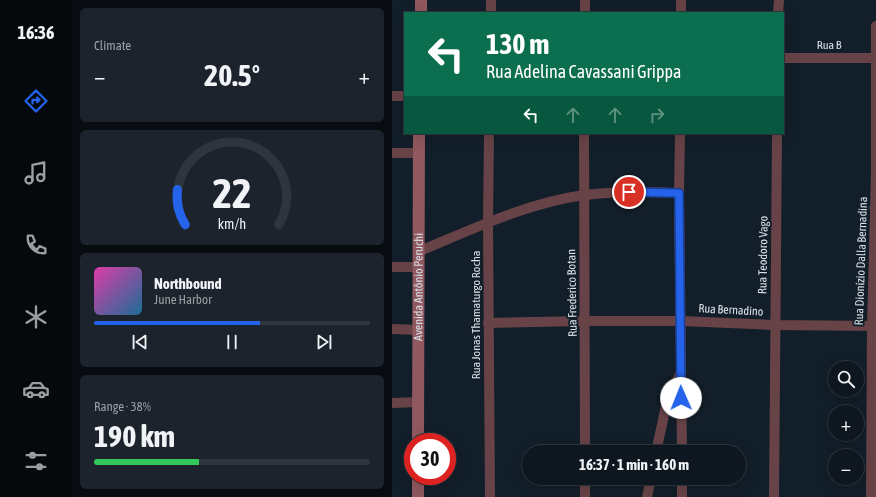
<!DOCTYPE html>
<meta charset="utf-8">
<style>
body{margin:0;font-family:"Asap Condensed",sans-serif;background:#1c232c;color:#f1f3f6;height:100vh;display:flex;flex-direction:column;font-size:15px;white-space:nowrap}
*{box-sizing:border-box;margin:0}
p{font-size:13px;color:#9b9fa4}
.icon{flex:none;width:22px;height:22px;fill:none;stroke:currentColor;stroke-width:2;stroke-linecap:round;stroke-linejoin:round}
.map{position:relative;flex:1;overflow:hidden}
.panel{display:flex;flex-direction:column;gap:8px;padding:8px;background:#080c11;width:320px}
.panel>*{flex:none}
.guide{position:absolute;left:12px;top:12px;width:380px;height:122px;border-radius:0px;box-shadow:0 4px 16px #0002,0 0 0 1px #2e353d;background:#0b6e4f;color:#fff;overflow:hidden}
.controls{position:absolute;left:436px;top:361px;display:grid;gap:8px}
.controls a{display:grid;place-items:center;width:36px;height:36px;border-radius:50%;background:#0e161f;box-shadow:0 4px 16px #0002,0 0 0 1px #2e353d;font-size:20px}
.speed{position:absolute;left:12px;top:433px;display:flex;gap:8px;font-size:20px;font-weight:700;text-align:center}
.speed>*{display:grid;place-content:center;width:52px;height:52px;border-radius:50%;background:#0e161f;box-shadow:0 4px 16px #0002,0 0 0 1px #2e353d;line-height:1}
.speed .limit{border:6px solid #d22;background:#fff;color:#111}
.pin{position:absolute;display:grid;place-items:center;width:34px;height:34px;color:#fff;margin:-17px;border:2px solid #fff;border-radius:50%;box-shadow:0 1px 4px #0007}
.me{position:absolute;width:44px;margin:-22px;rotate:359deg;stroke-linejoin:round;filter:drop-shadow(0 0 3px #0008)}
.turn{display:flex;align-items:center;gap:14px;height:84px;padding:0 16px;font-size:18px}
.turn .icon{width:52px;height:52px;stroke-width:2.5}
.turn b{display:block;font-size:28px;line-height:34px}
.lanes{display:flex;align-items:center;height:38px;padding:0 16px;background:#0003;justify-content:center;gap:20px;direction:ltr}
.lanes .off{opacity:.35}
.big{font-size:30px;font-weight:700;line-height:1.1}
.panel .card{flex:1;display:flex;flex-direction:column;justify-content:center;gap:6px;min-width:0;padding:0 14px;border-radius:6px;background:#1c232c}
.panel .dial{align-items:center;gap:0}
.dial svg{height:104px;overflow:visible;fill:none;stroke:#2e353d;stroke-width:7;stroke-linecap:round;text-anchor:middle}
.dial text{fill:#f1f3f6;stroke:none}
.song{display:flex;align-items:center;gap:12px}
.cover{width:48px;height:48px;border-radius:6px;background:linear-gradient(135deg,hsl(320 70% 55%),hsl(200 70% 35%))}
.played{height:4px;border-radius:2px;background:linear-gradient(90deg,#2563eb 60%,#2e353d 60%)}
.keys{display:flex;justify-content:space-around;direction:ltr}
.heat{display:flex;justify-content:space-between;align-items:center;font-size:22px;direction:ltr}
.charge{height:6px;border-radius:3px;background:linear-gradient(90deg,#34c759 38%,#2e353d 0)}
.trip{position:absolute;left:130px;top:445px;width:224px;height:40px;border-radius:20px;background:#0e161f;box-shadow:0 4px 16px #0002,0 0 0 1px #2e353d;font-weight:700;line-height:40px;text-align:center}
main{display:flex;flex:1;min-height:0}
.tab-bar{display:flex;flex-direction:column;width:72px;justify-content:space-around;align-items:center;background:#06090c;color:#9b9fa4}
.tab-bar .icon{width:28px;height:28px}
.tab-bar .current{color:#2563eb}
.tab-bar b{font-size:18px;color:#f1f3f6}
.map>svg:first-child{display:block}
</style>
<main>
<nav class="tab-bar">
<b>16:36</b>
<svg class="icon current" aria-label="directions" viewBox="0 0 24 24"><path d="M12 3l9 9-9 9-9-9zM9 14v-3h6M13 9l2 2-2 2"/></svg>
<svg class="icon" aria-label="music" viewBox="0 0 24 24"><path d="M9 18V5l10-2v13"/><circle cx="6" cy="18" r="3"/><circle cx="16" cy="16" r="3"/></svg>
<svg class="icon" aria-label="phone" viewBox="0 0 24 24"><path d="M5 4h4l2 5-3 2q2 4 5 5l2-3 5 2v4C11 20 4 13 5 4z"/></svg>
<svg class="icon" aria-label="climate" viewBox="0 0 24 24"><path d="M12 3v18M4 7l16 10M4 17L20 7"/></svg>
<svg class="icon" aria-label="car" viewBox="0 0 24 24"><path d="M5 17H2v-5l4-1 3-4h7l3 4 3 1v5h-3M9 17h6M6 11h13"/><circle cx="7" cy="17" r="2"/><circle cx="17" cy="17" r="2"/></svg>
<svg class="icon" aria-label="filters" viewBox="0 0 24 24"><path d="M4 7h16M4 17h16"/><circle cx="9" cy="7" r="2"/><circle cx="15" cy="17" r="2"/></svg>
</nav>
<section class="panel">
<div class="card"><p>Climate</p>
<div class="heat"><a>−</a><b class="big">20.5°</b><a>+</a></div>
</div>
<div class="card dial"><svg viewBox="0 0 100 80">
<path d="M14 69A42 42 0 1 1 86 69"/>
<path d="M14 69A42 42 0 0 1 8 42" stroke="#2563eb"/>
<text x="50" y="56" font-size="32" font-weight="700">22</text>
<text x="50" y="72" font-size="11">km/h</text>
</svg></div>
<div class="card">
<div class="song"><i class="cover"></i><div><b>Northbound</b><p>June Harbor</p></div></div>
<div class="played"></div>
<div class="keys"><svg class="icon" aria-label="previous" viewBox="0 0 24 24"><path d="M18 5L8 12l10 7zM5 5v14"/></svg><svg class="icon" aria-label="pause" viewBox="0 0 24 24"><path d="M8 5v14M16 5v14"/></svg><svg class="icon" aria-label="next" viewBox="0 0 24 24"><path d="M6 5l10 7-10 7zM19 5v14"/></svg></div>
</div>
<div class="card"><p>Range · 38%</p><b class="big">190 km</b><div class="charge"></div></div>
</section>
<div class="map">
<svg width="484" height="497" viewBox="0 0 484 497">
<rect width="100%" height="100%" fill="#121e29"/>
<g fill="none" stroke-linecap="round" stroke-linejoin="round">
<polyline stroke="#293c54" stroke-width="3" points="473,216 477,207"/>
<g stroke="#674347" stroke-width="10">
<polyline points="289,0 289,13"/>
<polyline points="99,13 99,0"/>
<polyline points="193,13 193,0"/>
<polyline points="386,13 387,0"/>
<polyline points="391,58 483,58"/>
<polyline points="0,96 13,96"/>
<polyline points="97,133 96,223 98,497"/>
<polyline points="192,133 193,452"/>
<polyline points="288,133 287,193 290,452"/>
<polyline points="0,153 27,153"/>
<path d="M28,251C81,229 135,203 192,195C224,191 255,192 287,193"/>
<polyline points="0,267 27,267"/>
<polyline points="96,323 193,321 289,321 383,325 484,326"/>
<polyline points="0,329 27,330"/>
<polyline points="0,403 27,402"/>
<polyline points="264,452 274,406 288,374"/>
<polyline points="290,478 290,497"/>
<polyline points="193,497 193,478"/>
<polyline points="255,497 259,478"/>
<polyline points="382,497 385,133"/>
<polyline points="479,497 480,326 484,172 484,26"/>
</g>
<g stroke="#90585f" stroke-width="12">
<polyline points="29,13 29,0"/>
<path id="s1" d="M26,442L27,133"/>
<polyline points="26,497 26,476"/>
</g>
</g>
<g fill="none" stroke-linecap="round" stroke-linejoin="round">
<g stroke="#184099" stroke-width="10">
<polyline id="route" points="237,192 287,193 289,398"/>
</g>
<use href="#route" stroke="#2563eb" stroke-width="7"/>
</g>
<g text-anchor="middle" stroke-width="4" stroke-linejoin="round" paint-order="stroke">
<g font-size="12" fill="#d8e0e8" stroke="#121e29">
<text x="437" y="49">Rua B</text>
<text transform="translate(371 255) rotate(-89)" y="4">Rua Teodoro Vago</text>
<text transform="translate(469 261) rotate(-88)" y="4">Rua Dionízio Dalla Bernadina</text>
<text dy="4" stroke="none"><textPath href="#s1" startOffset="155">Avenida Antônio Peruchi</textPath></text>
<text transform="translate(180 293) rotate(-91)" y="4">Rua Frederico Botan</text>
<text transform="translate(339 310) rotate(3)" y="4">Rua Bernadino</text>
<text transform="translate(84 315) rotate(-90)" y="4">Rua Jonas Thamaturgo Rocha</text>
</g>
</g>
</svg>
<div class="controls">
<a><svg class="icon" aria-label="search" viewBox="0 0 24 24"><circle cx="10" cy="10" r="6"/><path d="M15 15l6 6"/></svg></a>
<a>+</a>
<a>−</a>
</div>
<div class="speed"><div class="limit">30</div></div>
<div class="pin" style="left:237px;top:192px;background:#d93025"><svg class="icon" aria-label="arrive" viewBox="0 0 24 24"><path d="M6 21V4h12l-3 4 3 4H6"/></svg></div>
<svg class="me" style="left:289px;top:398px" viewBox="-20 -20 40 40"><circle r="19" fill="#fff"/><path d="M0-13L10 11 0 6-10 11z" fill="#2563eb"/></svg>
<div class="trip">16:37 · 1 min · 160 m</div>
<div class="guide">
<div class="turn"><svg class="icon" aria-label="left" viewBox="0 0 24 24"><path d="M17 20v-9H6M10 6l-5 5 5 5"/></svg><div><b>130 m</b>Rua Adelina Cavassani Grippa</div></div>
<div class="lanes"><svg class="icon" aria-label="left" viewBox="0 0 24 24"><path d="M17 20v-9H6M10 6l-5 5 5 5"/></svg><svg class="icon off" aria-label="ahead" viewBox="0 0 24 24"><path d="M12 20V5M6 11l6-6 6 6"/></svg><svg class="icon off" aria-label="ahead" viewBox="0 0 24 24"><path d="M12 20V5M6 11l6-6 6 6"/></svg><svg class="icon off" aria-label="right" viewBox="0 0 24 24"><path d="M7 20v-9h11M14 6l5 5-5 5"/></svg></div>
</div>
</div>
</main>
